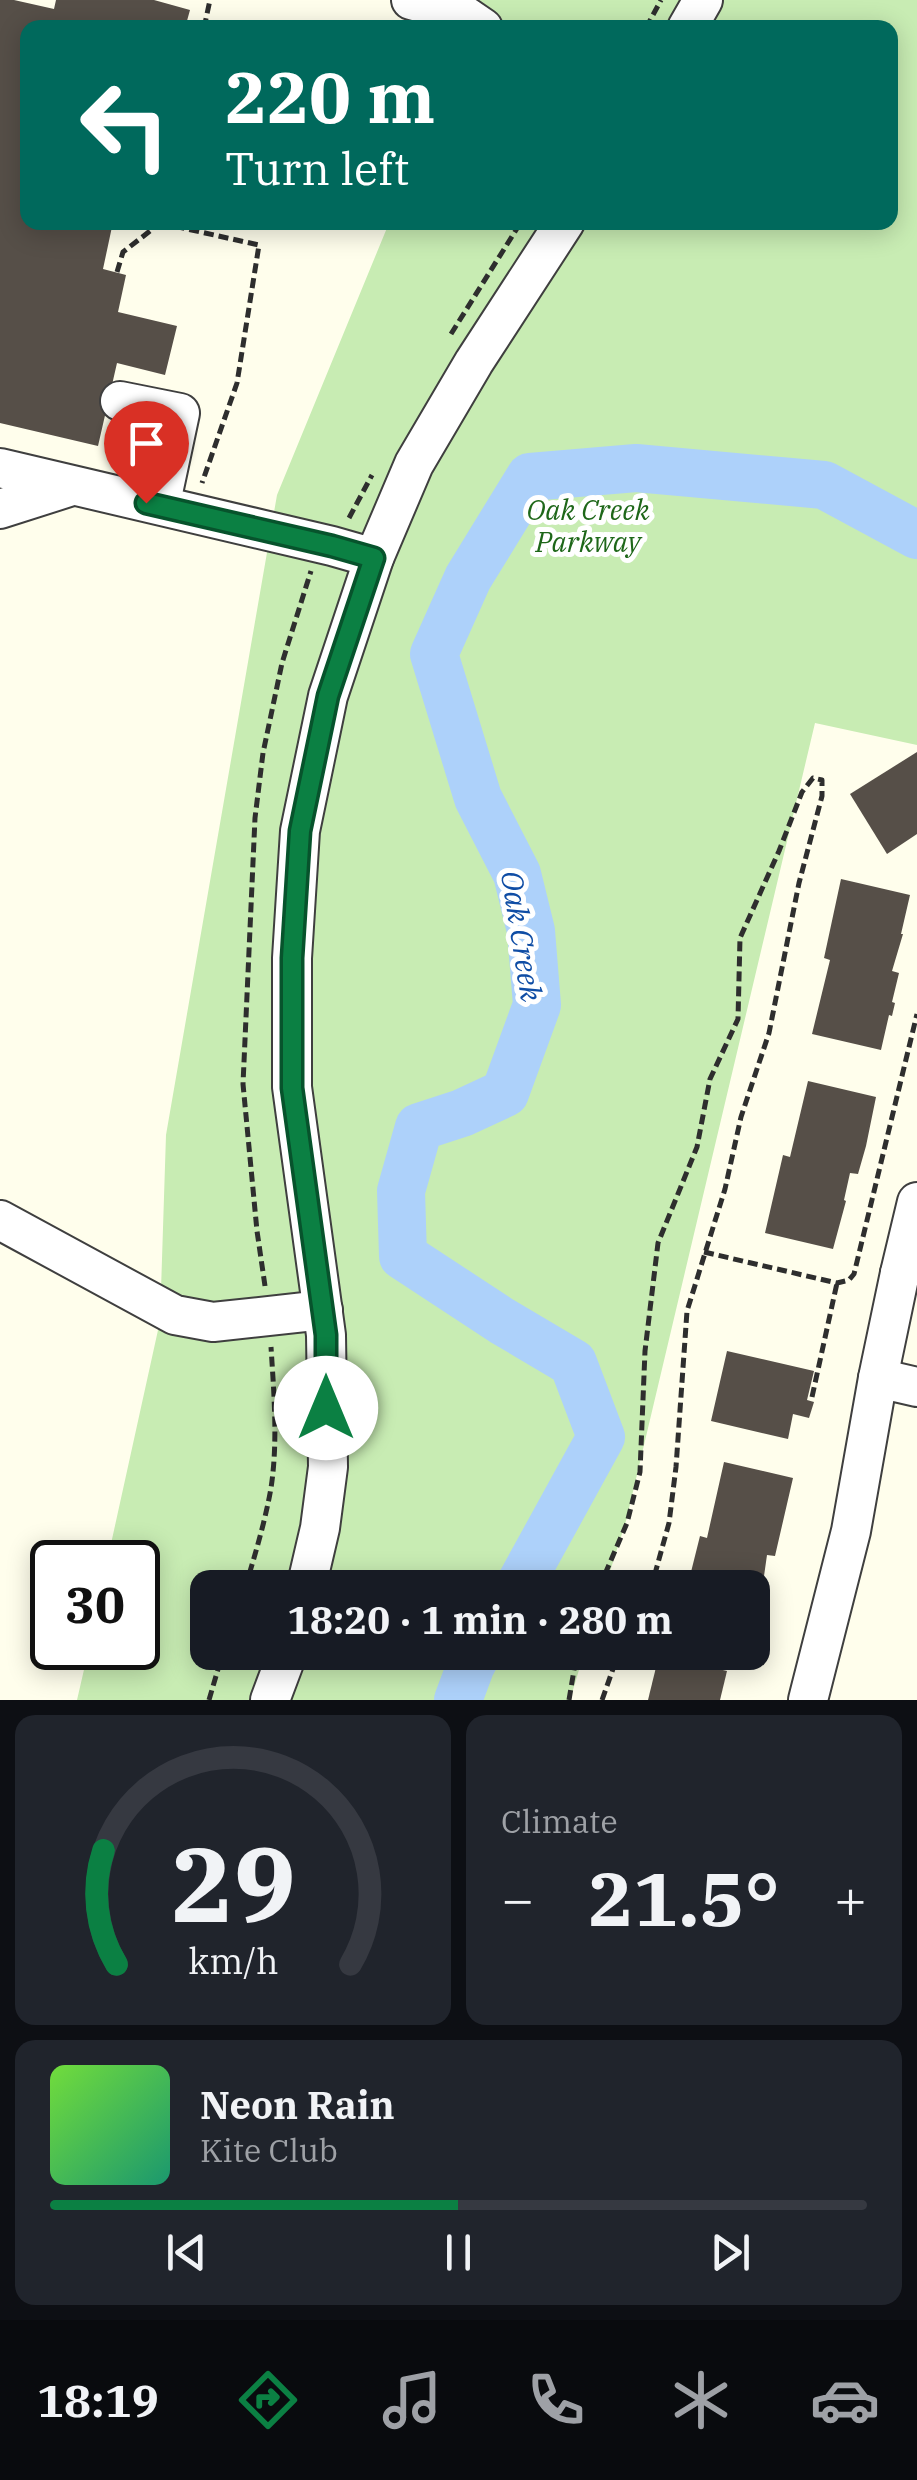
<!DOCTYPE html>
<meta charset="utf-8">
<style>
body{margin:0;font-family:"IBM Plex Serif",serif;background:#20242c;color:#f1f3f6;height:100vh;display:flex;flex-direction:column;font-size:38px;white-space:nowrap}
*{box-sizing:border-box;margin:0}
p{font-size:32px;color:#9ea1a6}
.icon{flex:none;width:55px;height:55px;fill:none;stroke:currentColor;stroke-width:2;stroke-linecap:round;stroke-linejoin:round}
.map{position:relative;height:1700px;overflow:hidden}
.sheet{display:flex;flex-direction:column;gap:15px;padding:15px;background:#0d0f14;flex:1}
.sheet>*{flex:none}
.top-card{position:absolute;left:20px;top:20px;width:878px;height:210px;border-radius:20px;box-shadow:0 5px 25px #0003;background:#00695c;color:#fff;overflow:hidden}
.speed{position:absolute;left:30px;top:1540px;display:flex;gap:20px;font-size:50px;font-weight:700;text-align:center}
.speed>*{display:grid;place-content:center;width:130px;height:130px;border-radius:50%;background:#171b24;box-shadow:0 5px 25px #0003;line-height:1}
.speed .limit{border:5px solid #111;border-radius:15px;background:#fff;color:#111}
.pin{position:absolute;display:grid;place-items:center;width:85px;height:85px;color:#fff;margin:-102px -42px;border-radius:50% 50% 50% 0;rotate:-45deg;box-shadow:0 0 10px #0007}
.pin .icon{rotate:45deg}
.me{position:absolute;width:110px;margin:-55px;rotate:0deg;stroke-linejoin:round;filter:drop-shadow(0 0 8px #0008)}
.turn{display:flex;align-items:center;gap:35px;height:210px;padding:0 40px;font-size:45px}
.turn .icon{width:130px;height:130px;stroke-width:2.5}
.turn b{display:block;font-size:70px;line-height:85px}
.big{font-size:75px;font-weight:800;line-height:1.1}
.sheet .tile{flex:1;display:flex;flex-direction:column;justify-content:center;gap:15px;min-width:0;padding:0 35px;border-radius:20px;background:#20242c}
.sheet .dial{align-items:center;gap:0}
.dial svg{height:260px;overflow:visible;fill:none;stroke:#363941;stroke-width:7;stroke-linecap:round;text-anchor:middle}
.dial text{fill:#f1f3f6;stroke:none}
.song{display:flex;align-items:center;gap:30px}
.cover{width:120px;height:120px;border-radius:15px;background:linear-gradient(135deg,hsl(100 70% 55%),hsl(160 70% 35%))}
.played{height:10px;border-radius:5px;background:linear-gradient(90deg,#0b8043 50%,#363941 50%)}
.keys{display:flex;justify-content:space-around;direction:ltr}
.heat{display:flex;justify-content:space-between;align-items:center;font-size:55px;direction:ltr}
.sheet .tiles{flex:1;display:grid;gap:15px;grid-template-columns:1fr 1fr}
.tile:last-child{grid-column:span 2}
.trip{position:absolute;left:190px;top:1570px;width:580px;height:100px;border-radius:20px;background:#171b24;box-shadow:0 5px 25px #0003;font-weight:800;line-height:100px;text-align:center}
.menu{display:flex;height:160px;justify-content:space-around;align-items:center;background:#090b0e;color:#9ea1a6}
.menu .icon{width:70px;height:70px}
.menu .selected{color:#0b8043}
.menu b{font-size:45px;color:#f1f3f6}
.map>svg:first-child{display:block}
</style>
<div class="map">
<svg width="917" height="1700" viewBox="0 0 917 1700">
<rect width="100%" height="100%" fill="#fffeec"/>
<polygon fill="#c8ecb3" points="480,0 917,0 917,745 815,723 626,1521 605,1587 208,1588 208,1652 584,1653 570,1700 77,1700 89,1648 138,1648 138,1562 107,1562 160,1321 166,1135 277,495 389,223 890,222 890,28 469,27"/>
<g fill="none" stroke-linecap="round" stroke-linejoin="round">
<g stroke="#add1fa" stroke-width="48">
<polyline points="518,1588 601,1437 573,1363 502,1321 403,1256 401,1191 419,1127 462,1113 505,1093 537,1005 531,931 517,874 478,798 434,654 468,578 530,477 636,468 824,485 917,535"/>
<polyline points="458,1700 471,1665 478,1652"/>
</g>
</g>
<g fill="#564f48">
<polygon points="0,0 14,0 54,9 56,0 154,0 190,10 185,28 28,28 28,222 113,222 103,269 126,275 118,312 177,326 165,375 117,363 98,446 0,423"/>
<polygon points="917,752 917,834 887,854 850,794"/>
<polygon points="841,879 910,895 901,934 903,934 892,971 899,973 892,1002 895,1003 892,1016 889,1015 881,1050 812,1034 830,960 824,958"/>
<polygon points="808,1081 876,1097 866,1146 858,1174 850,1173 844,1200 846,1201 833,1249 765,1233 783,1155 790,1157"/>
<polygon points="727,1351 814,1371 807,1400 814,1402 809,1418 793,1414 788,1439 711,1421"/>
<polygon points="724,1462 793,1478 775,1556 767,1555 763,1583 754,1613 752,1588 687,1588 700,1536 707,1538"/>
<polygon points="659,1655 727,1671 720,1700 648,1700"/>
</g>
<g fill="none" stroke-linecap="round" stroke-linejoin="round">
<g stroke="#3f3f3f" stroke-width="42">
<g id="minor">
<polyline points="411,0 464,15 483,28"/>
<polyline points="687,28 703,0"/>
<polyline points="120,401 180,413 164,488"/>
<polyline points="0,468 332,546 374,558"/>
<polyline points="0,509 72,486"/>
<polyline points="0,1220 175,1315 213,1322 323,1310"/>
<polyline points="900,1273 917,1202"/>
<polyline points="878,1378 900,1273 917,1255"/>
<polyline points="306,1588 320,1528 328,1467 326,1335 292,1087 292,958 300,831 328,696 374,558 414,464 474,362 565,222"/>
<polyline points="270,1700 288,1652"/>
<polyline points="808,1700 851,1531 878,1378 917,1387"/>
</g>
</g>
<g stroke="#2e2e2e" stroke-width="5" stroke-dasharray="10 5" stroke-linecap="butt">
<polyline points="204,28 210,0"/>
<polyline points="646,28 661,0"/>
<polyline points="160,223 259,245 237,383 202,483"/>
<polyline points="117,272 123,252 159,224"/>
<polyline points="451,334 521,222"/>
<polyline points="349,518 372,475"/>
<polyline points="704,1252 837,1283 849,1280 854,1274 917,1014"/>
<polyline points="265,1286 257,1231 243,1084 255,818 263,753 282,663 311,571"/>
<polyline points="812,1397 837,1283"/>
<path d="M245,1588C255,1555 265,1522 271,1488C278,1442 274,1394 271,1347"/>
<polyline points="599,1588 627,1523 640,1472 645,1351 658,1243 697,1147 710,1079 738,1019 740,938 779,851 802,792 813,778 822,780 822,796 799,883 769,1033 741,1117 725,1189 687,1311 676,1467 669,1523 656,1570 648,1588"/>
<polyline points="209,1700 223,1652"/>
<polyline points="569,1700 577,1652"/>
<polyline points="602,1700 619,1652"/>
</g>
<use href="#minor" stroke="#fff" stroke-width="38"/>
</g>
<g fill="none" stroke-linecap="round" stroke-linejoin="round">
<g stroke="#07532c" stroke-width="25">
<polyline id="route" points="146,503 332,546 374,558 328,696 321,730 300,831 292,958 292,1088 326,1335 326,1408"/>
</g>
<use href="#route" stroke="#0b8043" stroke-width="18"/>
</g>
<g text-anchor="middle" stroke-width="10" stroke-linejoin="round" paint-order="stroke">
<g font-size="28" font-style="italic" fill="#1e6719" stroke="#fff">
<text x="588" y="520">Oak Creek<tspan x="588" dy="32">Parkway</tspan></text>
</g>
<g font-size="30" font-style="italic" fill="#0f4da5" stroke="#fff">
<text transform="translate(521 936) rotate(81)" y="10">Oak Creek</text>
</g>
</g>
</svg>
<div class="speed"><div class="limit">30</div></div>
<div class="pin" style="left:146px;top:503px;background:#d93025"><svg class="icon" aria-label="arrive" viewBox="0 0 24 24"><path d="M6 21V4h12l-3 4 3 4H6"/></svg></div>
<svg class="me" style="left:326px;top:1408px" viewBox="-20 -20 40 40"><circle r="19" fill="#fff"/><path d="M0-13L10 11 0 6-10 11z" fill="#0b8043"/></svg>
<div class="trip">18:20 · 1 min · 280 m</div>
<div class="top-card">
<div class="turn"><svg class="icon" aria-label="left" viewBox="0 0 24 24"><path d="M17 20v-9H6M10 6l-5 5 5 5"/></svg><div><b>220 m</b>Turn left</div></div>
</div>
</div>
<section class="sheet">
<div class="tiles">
<div class="tile dial"><svg viewBox="0 0 100 80">
<path d="M14 69A42 42 0 1 1 86 69"/>
<path d="M14 69A42 42 0 0 1 10 34" stroke="#0b8043"/>
<text x="50" y="56" font-size="32" font-weight="700">29</text>
<text x="50" y="72" font-size="11">km/h</text>
</svg></div>
<div class="tile"><p>Climate</p>
<div class="heat"><a>−</a><b class="big">21.5°</b><a>+</a></div>
</div>
<div class="tile">
<div class="song"><i class="cover"></i><div><b>Neon Rain</b><p>Kite Club</p></div></div>
<div class="played"></div>
<div class="keys"><svg class="icon" aria-label="previous" viewBox="0 0 24 24"><path d="M18 5L8 12l10 7zM5 5v14"/></svg><svg class="icon" aria-label="pause" viewBox="0 0 24 24"><path d="M8 5v14M16 5v14"/></svg><svg class="icon" aria-label="next" viewBox="0 0 24 24"><path d="M6 5l10 7-10 7zM19 5v14"/></svg></div>
</div>
</div>
</section>
<nav class="menu">
<b>18:19</b>
<svg class="icon selected" aria-label="directions" viewBox="0 0 24 24"><path d="M12 3l9 9-9 9-9-9zM9 14v-3h6M13 9l2 2-2 2"/></svg>
<svg class="icon" aria-label="music" viewBox="0 0 24 24"><path d="M9 18V5l10-2v13"/><circle cx="6" cy="18" r="3"/><circle cx="16" cy="16" r="3"/></svg>
<svg class="icon" aria-label="phone" viewBox="0 0 24 24"><path d="M5 4h4l2 5-3 2q2 4 5 5l2-3 5 2v4C11 20 4 13 5 4z"/></svg>
<svg class="icon" aria-label="climate" viewBox="0 0 24 24"><path d="M12 3v18M4 7l16 10M4 17L20 7"/></svg>
<svg class="icon" aria-label="car" viewBox="0 0 24 24"><path d="M5 17H2v-5l4-1 3-4h7l3 4 3 1v5h-3M9 17h6M6 11h13"/><circle cx="7" cy="17" r="2"/><circle cx="17" cy="17" r="2"/></svg>
</nav>
